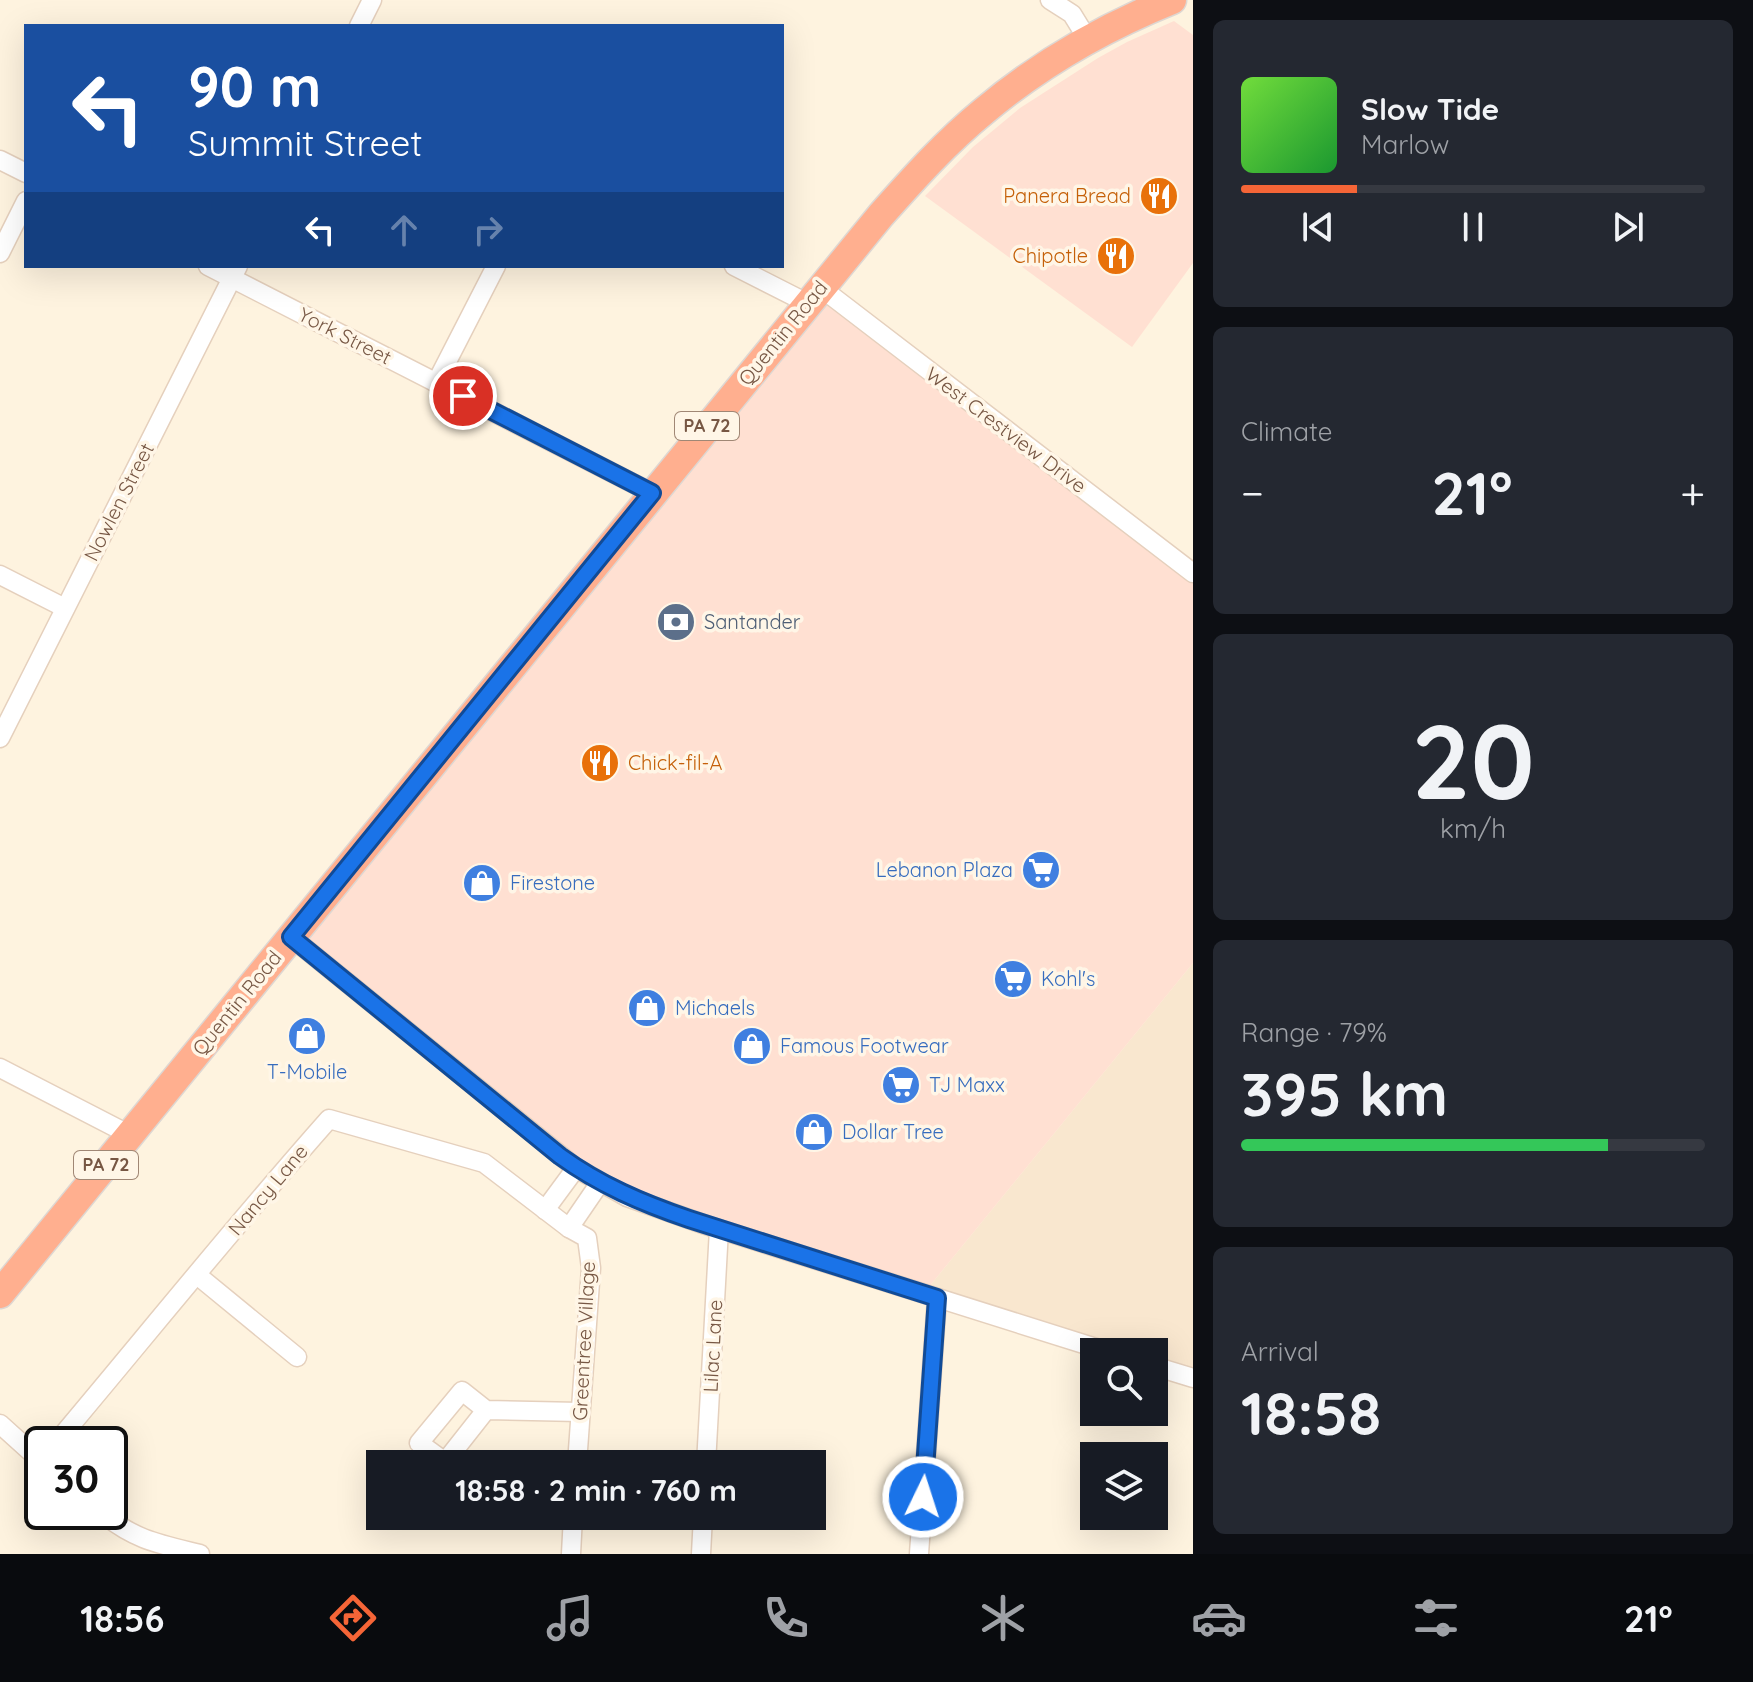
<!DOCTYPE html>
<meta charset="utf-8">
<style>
body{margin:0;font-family:Quicksand,sans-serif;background:#242831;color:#f1f3f6;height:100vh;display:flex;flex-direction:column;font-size:30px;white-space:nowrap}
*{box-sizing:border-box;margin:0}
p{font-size:26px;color:#9ea1a6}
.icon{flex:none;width:44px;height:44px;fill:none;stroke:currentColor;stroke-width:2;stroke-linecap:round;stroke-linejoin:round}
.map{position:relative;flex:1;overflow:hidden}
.sheet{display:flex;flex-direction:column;gap:20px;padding:20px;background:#0d0f14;width:560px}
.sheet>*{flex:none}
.guide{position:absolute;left:24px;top:24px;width:760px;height:244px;border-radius:0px;box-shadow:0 8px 32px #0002;background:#1a4fa0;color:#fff;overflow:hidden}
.tools{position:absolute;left:1080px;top:1338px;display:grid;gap:16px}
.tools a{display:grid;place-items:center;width:88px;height:88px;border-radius:0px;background:#171b24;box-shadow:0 8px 32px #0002;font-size:40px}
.speed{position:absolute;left:24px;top:1426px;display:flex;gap:16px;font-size:40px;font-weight:700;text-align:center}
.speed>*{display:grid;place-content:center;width:104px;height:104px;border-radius:50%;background:#171b24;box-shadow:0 8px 32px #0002;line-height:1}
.speed .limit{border:4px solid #111;border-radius:12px;background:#fff;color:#111}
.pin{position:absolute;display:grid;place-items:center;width:68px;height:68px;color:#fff;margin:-34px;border:4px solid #fff;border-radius:50%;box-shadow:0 2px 8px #0007}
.me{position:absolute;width:88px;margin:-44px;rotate:4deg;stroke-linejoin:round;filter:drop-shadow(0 0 6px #0008)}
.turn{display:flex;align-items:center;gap:28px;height:168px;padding:0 32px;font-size:36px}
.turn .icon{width:104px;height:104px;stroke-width:2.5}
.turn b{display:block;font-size:56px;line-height:68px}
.lanes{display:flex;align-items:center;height:76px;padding:0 32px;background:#0003;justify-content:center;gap:40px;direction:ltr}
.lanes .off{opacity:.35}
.big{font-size:60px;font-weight:800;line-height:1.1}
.sheet .widget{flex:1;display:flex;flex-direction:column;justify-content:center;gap:12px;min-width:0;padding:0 28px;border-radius:12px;background:#242831}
.sheet .dial{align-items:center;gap:0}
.dial b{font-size:104px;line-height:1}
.song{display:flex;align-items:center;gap:24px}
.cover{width:96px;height:96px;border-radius:12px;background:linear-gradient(135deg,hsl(100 70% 55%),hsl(130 70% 35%))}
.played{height:8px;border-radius:4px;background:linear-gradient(90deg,#f56537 25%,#363941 25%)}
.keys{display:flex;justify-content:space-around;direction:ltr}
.heat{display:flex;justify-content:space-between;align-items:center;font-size:44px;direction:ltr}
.charge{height:12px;border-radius:6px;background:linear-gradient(90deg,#34c759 79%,#363941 0)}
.trip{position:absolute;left:366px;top:1450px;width:460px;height:80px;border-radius:0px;background:#171b24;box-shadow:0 8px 32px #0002;font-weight:800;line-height:80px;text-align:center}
.dock{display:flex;height:128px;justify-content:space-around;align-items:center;background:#090b0e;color:#9ea1a6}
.dock .icon{width:56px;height:56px}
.dock .on{color:#f56537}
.dock b{font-size:36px;color:#f1f3f6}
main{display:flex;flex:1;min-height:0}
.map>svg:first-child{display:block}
</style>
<main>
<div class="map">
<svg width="1193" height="1554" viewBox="0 0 1193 1554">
<rect width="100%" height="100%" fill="#fef3df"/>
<polygon fill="#f9e7cf" points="1193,963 1193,1378 1154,1366 1154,1352 1109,1352 924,1293"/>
<g fill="#ffe0d2">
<polygon points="1174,21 1193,35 1193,263 1132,347 925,196 973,147 1020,108 1098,58 1127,42"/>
<polygon points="820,287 1193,573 1193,963 924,1293 627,1197 291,937"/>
</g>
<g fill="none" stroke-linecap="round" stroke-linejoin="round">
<g stroke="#e5d0bd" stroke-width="21">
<g id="minor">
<polyline points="1050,0 1072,14 1088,40"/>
<polyline points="359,26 372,0"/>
<polyline points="0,160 26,173"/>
<polyline points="0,253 26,201"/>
<polyline points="208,266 652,493"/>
<polyline points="734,266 807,303"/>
<polyline points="820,287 1193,573"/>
<polyline points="436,383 496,266"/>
<polyline points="0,575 65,608"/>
<polyline points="0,738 238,266"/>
<polyline points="291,937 576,1168 627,1197 706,1225 1109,1352"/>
<polyline points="0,1068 130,1135"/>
<polyline points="545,1210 576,1168"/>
<polyline points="569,1228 595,1190 598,1181"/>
<polyline points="197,1275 297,1357"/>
<polyline points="1154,1366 1193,1378"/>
<polyline points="486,1410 445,1462 419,1443 462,1391 486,1410 580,1412"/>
<polyline points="0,1424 42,1462"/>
<path d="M55,1444C146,1336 235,1225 329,1119L484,1163L569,1228L587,1238L591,1268L577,1464"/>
<polyline points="706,1464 719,1229"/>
<path d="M101,1512C134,1540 159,1544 200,1554"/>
<polyline points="571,1554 573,1516"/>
<polyline points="701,1554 703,1516"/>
<polyline points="919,1554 937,1298"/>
</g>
</g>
<g stroke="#ded7d2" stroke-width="31">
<path id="highway" d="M0,1294L881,215C913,179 946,142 984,111C1040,64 1105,27 1172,0"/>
</g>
<use href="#minor" stroke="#fff" stroke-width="18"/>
<use href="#highway" stroke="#ffaf8f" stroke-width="28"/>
</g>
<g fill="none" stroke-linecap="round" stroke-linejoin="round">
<g stroke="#114b97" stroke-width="20">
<path id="route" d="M463,396L652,493L291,937L560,1156C600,1185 642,1203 689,1219L937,1298L923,1497"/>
</g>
<use href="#route" stroke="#1a73e8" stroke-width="14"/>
</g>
<defs>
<g id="restaurant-disc" transform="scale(2)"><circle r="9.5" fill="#e8710a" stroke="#fff6e7"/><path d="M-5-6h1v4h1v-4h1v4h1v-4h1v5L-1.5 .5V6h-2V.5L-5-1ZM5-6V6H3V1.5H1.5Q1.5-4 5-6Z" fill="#fff"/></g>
<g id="bank-disc" transform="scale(2)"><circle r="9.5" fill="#5c6f8a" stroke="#fff6e7"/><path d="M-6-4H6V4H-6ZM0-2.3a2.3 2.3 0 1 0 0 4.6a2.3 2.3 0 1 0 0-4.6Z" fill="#fff"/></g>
<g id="supermarket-disc" transform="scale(2)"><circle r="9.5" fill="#3f7fe0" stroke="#fff6e7"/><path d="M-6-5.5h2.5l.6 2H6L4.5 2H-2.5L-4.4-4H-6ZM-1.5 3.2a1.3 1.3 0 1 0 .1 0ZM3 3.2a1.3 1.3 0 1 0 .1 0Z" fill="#fff"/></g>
<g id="shop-disc" transform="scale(2)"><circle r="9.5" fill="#3f7fe0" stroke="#fff6e7"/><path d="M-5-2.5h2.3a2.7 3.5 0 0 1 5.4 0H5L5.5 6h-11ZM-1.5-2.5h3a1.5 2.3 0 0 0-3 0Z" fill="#fff"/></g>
</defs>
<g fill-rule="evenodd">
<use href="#restaurant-disc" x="1159" y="196"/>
<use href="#restaurant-disc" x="1116" y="256"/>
<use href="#bank-disc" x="676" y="622"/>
<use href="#restaurant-disc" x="600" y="763"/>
<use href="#supermarket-disc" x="1041" y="870"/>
<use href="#shop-disc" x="482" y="883"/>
<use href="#supermarket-disc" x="1013" y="979"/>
<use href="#shop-disc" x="647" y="1008"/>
<use href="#shop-disc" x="307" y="1036"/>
<use href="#shop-disc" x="752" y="1046"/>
<use href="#supermarket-disc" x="901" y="1085"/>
<use href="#shop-disc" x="814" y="1132"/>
</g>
<g text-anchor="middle" stroke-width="7" stroke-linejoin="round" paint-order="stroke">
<g fill="#fff6e7" stroke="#a08775" stroke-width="2">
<rect x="675" y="412" width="64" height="28" rx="6"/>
<rect x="74" y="1151" width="64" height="28" rx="6"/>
</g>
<g font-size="18" font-weight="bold" fill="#775744">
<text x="707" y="432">PA 72</text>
<text x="106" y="1171">PA 72</text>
</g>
<g font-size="20" fill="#c56008" stroke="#fff6e7" text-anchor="end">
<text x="1131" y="203">Panera Bread</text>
<text x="1088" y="263">Chipotle</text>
<text x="628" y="770" text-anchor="start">Chick-fil-A</text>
</g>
<g font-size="20" fill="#775744" stroke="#fff6e7">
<text transform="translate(783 333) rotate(-51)" y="7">Quentin Road</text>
<text transform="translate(345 336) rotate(27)" y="7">York Street</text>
<text transform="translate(1006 430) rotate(37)" y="7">West Crestview Drive</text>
<text transform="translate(119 502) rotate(-63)" y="7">Nowlen Street</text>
<text transform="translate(237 1003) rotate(-51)" y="7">Quentin Road</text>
<text transform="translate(268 1190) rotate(-50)" y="7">Nancy Lane</text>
<text transform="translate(584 1341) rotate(-87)" y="7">Greentree Village</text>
<text transform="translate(713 1346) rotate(-87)" y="7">Lilac Lane</text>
</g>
<g font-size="20" fill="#4e5e75" stroke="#fff6e7" text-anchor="start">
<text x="704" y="629">Santander</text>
</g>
<g font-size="20" fill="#366cbe" stroke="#fff6e7" text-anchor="start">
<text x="1013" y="877" text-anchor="end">Lebanon Plaza</text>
<text x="510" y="890">Firestone</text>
<text x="1041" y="986">Kohl's</text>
<text x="675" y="1015">Michaels</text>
<text x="780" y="1053">Famous Footwear</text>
<text x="307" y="1079" text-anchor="middle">T-Mobile</text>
<text x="929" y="1092">TJ Maxx</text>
<text x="842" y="1139">Dollar Tree</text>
</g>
</g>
</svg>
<div class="tools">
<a><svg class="icon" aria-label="search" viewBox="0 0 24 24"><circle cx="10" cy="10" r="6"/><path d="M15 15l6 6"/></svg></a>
<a><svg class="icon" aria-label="layers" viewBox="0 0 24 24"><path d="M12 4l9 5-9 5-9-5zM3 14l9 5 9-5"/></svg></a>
</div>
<div class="speed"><div class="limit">30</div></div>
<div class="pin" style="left:463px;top:396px;background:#d93025"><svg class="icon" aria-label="arrive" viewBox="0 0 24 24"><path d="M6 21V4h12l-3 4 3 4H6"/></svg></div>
<svg class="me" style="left:923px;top:1497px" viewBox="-20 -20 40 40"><circle r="17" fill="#1a73e8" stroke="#fff" stroke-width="3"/><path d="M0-11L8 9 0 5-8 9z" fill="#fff"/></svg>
<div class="trip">18:58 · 2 min · 760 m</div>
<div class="guide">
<div class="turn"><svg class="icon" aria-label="left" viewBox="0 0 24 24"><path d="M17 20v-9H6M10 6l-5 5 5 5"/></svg><div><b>90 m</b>Summit Street</div></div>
<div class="lanes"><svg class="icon" aria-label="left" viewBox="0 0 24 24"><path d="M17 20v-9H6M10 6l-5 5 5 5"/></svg><svg class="icon off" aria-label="ahead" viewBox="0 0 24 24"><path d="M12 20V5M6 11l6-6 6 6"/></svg><svg class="icon off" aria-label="right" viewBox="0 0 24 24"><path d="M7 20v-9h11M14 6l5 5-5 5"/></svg></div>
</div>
</div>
<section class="sheet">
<div class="widget">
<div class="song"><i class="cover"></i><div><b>Slow Tide</b><p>Marlow</p></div></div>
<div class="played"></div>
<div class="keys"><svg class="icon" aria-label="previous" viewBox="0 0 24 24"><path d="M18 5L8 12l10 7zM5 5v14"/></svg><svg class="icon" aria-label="pause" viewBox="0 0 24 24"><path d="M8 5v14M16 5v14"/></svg><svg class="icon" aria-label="next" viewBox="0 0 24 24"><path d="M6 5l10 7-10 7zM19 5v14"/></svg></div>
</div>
<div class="widget"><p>Climate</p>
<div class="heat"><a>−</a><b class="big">21°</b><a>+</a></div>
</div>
<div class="widget dial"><b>20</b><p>km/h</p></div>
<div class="widget"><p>Range · 79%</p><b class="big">395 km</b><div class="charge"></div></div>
<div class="widget"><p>Arrival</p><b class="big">18:58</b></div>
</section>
</main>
<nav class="dock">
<b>18:56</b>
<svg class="icon on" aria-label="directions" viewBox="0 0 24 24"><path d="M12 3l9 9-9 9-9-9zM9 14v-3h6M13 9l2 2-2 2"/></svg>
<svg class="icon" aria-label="music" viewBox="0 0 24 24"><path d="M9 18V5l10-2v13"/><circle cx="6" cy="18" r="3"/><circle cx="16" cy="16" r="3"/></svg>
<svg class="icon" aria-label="phone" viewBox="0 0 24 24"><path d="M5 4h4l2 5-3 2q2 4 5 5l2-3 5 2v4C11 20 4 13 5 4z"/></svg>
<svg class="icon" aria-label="climate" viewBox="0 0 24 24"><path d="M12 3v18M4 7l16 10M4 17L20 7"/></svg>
<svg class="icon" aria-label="car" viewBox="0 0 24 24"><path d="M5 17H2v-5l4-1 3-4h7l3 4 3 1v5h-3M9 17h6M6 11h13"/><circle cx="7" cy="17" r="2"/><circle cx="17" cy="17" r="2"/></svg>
<svg class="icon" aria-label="filters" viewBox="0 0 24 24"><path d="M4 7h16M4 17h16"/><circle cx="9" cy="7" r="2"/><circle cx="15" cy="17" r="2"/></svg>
<b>21°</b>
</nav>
